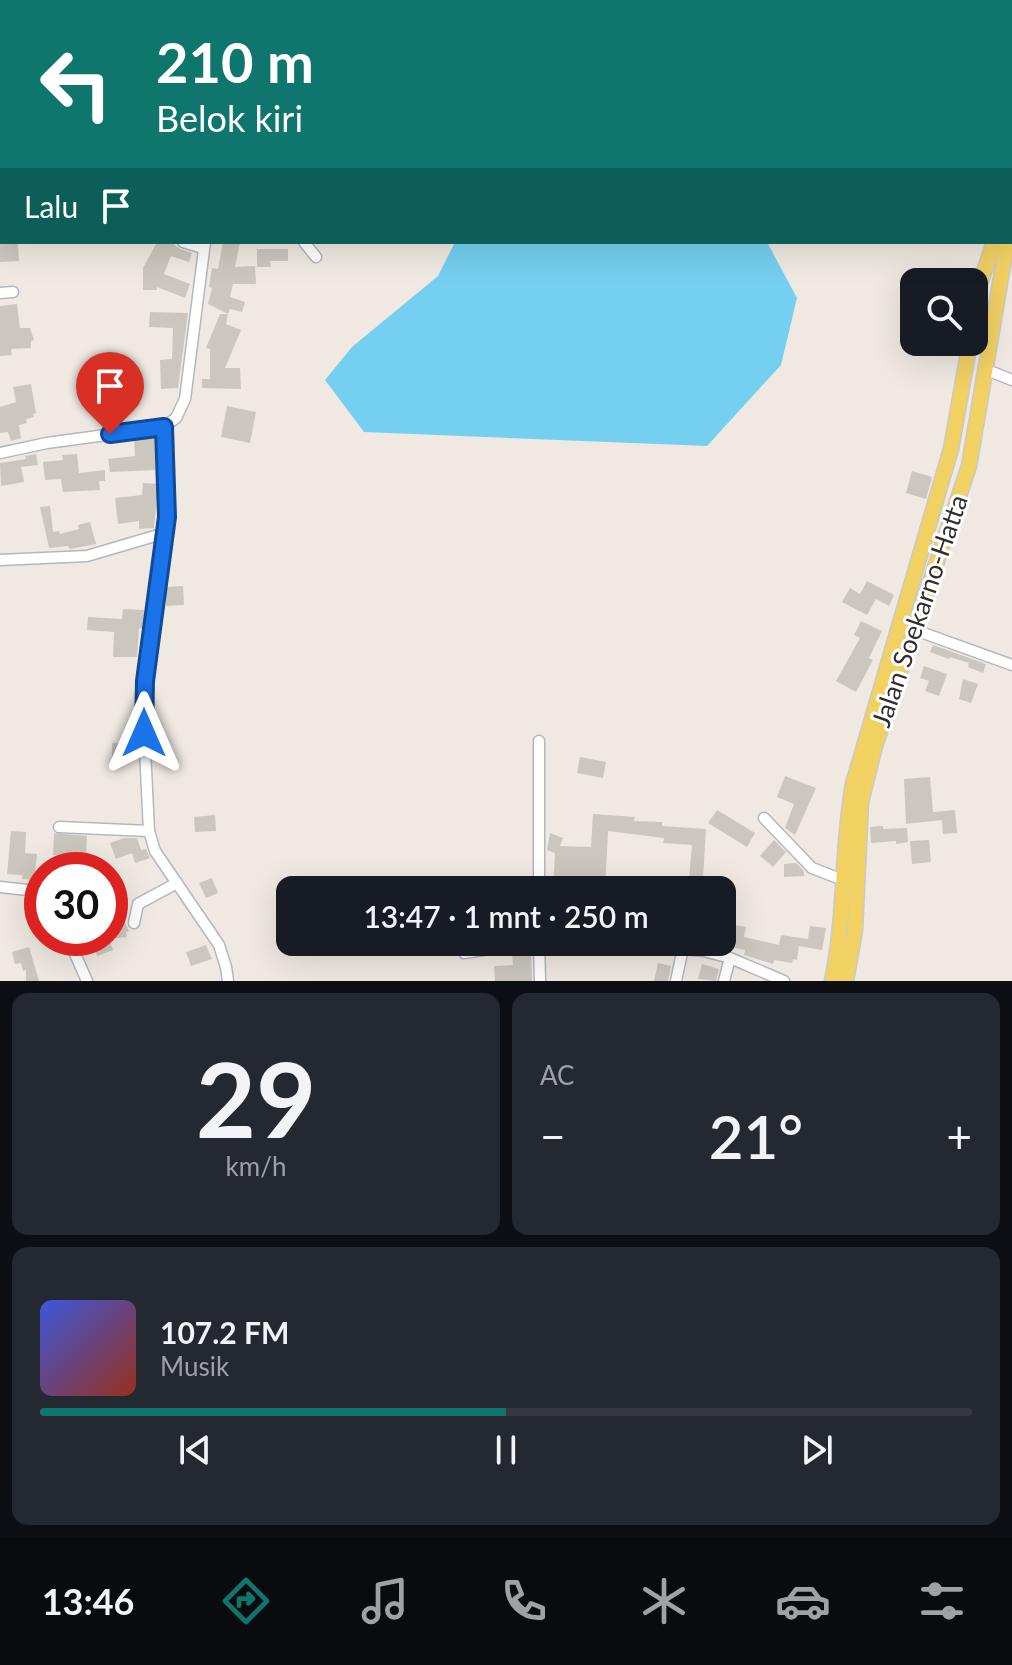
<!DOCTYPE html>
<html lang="id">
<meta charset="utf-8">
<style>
body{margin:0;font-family:Lato,sans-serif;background:#242831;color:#f1f3f6;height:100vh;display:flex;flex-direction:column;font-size:30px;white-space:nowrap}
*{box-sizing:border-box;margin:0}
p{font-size:26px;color:#9ea1a6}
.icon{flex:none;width:44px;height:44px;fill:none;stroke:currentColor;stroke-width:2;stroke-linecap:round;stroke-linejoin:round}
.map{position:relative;height:981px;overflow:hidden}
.sheet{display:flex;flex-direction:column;gap:12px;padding:12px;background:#0d0f14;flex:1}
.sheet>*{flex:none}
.top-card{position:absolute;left:0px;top:0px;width:1012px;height:244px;box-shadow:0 8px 32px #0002;background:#0f766e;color:#fff;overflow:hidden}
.controls{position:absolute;left:900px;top:268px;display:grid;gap:16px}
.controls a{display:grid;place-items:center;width:88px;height:88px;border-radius:16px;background:#171b24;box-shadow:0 8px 32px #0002;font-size:40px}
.speed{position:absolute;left:24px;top:852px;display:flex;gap:16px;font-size:40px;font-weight:700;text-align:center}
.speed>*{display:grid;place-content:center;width:104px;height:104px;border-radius:50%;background:#171b24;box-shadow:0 8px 32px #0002;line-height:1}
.speed .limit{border:12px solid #d22;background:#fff;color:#111}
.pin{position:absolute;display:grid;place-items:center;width:68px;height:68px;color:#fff;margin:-82px -34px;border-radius:50% 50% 50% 0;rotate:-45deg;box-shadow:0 0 8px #0007}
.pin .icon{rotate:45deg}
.me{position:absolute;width:88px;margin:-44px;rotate:0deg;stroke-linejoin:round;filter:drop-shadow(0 0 6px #0008)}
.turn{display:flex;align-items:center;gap:28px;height:168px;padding:0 24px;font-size:36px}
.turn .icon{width:104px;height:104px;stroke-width:2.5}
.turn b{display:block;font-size:56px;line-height:68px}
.then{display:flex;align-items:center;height:76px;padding:0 24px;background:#0003;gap:16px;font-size:30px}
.big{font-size:60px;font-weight:600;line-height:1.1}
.sheet .tile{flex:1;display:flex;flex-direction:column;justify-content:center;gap:12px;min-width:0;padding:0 28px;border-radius:16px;background:#242831}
.sheet .dial{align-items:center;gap:0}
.dial b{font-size:104px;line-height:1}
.song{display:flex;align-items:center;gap:24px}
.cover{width:96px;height:96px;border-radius:12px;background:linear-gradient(135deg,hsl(230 70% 55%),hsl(10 70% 35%))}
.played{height:8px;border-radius:4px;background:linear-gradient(90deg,#0f766e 50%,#363941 50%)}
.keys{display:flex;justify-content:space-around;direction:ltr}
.heat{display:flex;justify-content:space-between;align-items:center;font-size:44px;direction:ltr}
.sheet .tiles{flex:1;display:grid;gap:12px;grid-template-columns:1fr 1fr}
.tile:last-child{grid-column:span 2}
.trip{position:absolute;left:276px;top:876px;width:460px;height:80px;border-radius:16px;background:#171b24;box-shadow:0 8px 32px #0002;font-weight:600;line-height:80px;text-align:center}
.dock{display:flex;height:128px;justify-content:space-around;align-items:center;background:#090b0e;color:#9ea1a6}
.dock .icon{width:56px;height:56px}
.dock .active{color:#0f766e}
.dock b{font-size:36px;color:#f1f3f6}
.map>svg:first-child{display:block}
</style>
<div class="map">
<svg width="1012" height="981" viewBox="0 0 1012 981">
<rect width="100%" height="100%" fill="#efe9e1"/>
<polygon fill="#75cff0" points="455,242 767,242 797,298 781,365 707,446 364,432 325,380 352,347 438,276"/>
<g fill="#cbc7bf">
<polygon points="0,242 18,242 19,261 0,262"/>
<polygon points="157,242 171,242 180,249 192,253 189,262 171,256 164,274 190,284 185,298 157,287 157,290 143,290 143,268"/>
<polygon points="223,242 240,242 235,267 255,266 256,284 233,284 230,297 245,302 242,312 230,309 228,314 208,304 212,288 209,287 212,268 218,269"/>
<polygon points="257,249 288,249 288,261 270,261 271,267 257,267"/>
<polygon points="17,304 20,328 30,328 34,340 31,341 31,348 11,349 12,355 0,356 0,306"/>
<polygon points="150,312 188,313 178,388 161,389 160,360 172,359 173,328 149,327"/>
<polygon points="220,314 228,314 226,324 241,330 225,368 240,368 241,389 202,388 202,379 210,379 210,349 206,348"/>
<polygon points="31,384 36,413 33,414 34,417 26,419 27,423 19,425 21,438 11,441 8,432 0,433 0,407 16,402 13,387"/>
<polygon points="227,406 256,412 250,443 221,437"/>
<polygon points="156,436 157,470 110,472 108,459 135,456 134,439"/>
<polygon points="36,454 38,465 21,467 24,482 1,486 0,463 26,459 25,456"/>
<polygon points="77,454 79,473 105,470 105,481 99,481 100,490 63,492 61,479 45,480 43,462 63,460 62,455"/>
<polygon points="912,471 932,477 926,499 906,493"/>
<polygon points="143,483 158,484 154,528 139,529 139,521 118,524 115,498 142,495"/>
<polygon points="50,506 53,532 59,531 60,534 79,529 78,525 90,522 96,544 70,549 68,546 49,548 40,507"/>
<polygon points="867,581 894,595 889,606 876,599 867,615 842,602 850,588 860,594"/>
<polygon points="183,586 184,605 166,606 166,587"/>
<polygon points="123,609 144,610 143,629 139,628 137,657 113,657 114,632 87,630 88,617 122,619"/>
<polygon points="861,621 882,631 869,658 873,660 856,692 836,681 860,638 854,635"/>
<polygon points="933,645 986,664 983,673 968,667 969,663 950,657 949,659 930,652"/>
<polygon points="924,666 947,674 939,696 925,691 929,681 920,678"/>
<polygon points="963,679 978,684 971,703 959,699"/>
<rect x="112" y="743" width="25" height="14"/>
<polygon points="580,757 606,762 603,778 577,773"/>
<polygon points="785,776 816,788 795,835 785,828 794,804 777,797"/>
<polygon points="930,777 933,812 955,810 957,833 943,834 942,820 906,824 904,779"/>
<polygon points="717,810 755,833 747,847 708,823"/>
<polygon points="593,814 635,817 634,821 662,822 662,826 706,829 703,878 705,879 704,890 688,890 692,845 663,843 664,838 608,831 605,890 591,890 591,886 563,885 562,890 553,890 555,853 547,850 550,833 563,838 560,846 591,847"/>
<polygon points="215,815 216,831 195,832 194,817"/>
<polygon points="883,826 883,829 907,828 908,842 896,844 896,841 871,843 870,827"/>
<polygon points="11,831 26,832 25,853 37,854 34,880 22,879 22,875 7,874"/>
<polygon points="54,833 87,836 86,856 53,855"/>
<polygon points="124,838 137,838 141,850 146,849 150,858 135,863 132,853 116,859 110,843"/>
<polygon points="774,840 786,852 773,867 760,856"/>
<polygon points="929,840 931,862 912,864 910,841"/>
<polygon points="796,863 804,871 804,876 784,877 784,864"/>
<polygon points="212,878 218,893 206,898 199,883"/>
<polygon points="123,887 123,892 126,892 125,923 129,931 126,932 127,937 110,939 110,888"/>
<polygon points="730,924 746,927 744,937 779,945 781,935 808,939 810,926 826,928 822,950 799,946 797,960 793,959 792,963 774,960 773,964 744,955 745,950 726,946"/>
<polygon points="109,939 113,950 97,956 93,944"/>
<polygon points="206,945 212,959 191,966 186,952"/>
<polygon points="29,947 39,981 26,981 26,970 23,971 21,963 15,964 12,952"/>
<polygon points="531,951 532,981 495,981 494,966 513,965 512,954"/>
<polygon points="658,963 671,966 668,981 654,981"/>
<polygon points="702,964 719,969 716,981 698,979"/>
</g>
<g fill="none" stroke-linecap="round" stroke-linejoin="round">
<g stroke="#b4b7c1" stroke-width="13">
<g id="minor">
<polyline points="11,0 13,2"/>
<polyline points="906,0 907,2"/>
<polyline points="140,2 141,0"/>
<polyline points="241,2 243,0"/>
<polyline points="290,2 290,0"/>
<polyline points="0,145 2,149"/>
<polyline points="0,205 2,206"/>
<polyline points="183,242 203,248"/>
<polyline points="304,242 316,257"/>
<polyline points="0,293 13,292"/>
<polyline points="987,370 1012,380"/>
<polyline points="164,427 167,517 143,708 149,831 155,851 219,945 226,967 228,981"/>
<polyline points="0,453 47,443 164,427 176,418 185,399 205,242"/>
<polyline points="0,560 87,556 165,533"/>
<polyline points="915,630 1012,665"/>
<polyline points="764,818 812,868 843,880"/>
<polyline points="59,827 149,831"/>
<polyline points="0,887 28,890 42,896"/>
<polyline points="539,890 539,741"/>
<polyline points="134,923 138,904 177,883"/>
<polyline points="68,938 87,981"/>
<polyline points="539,942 540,981"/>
<polyline points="612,942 704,951 730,958 784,981"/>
<polyline points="464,953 536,942"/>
<polyline points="676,981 683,948"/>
<polyline points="724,981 730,958"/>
</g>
</g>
<g stroke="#c9c9c9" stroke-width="17">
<g id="major">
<polyline points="1010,179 1012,173"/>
<polyline points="1010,232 1012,225"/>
<polyline points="974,313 977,293 994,242"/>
<path d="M832,981C846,916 841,850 853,784L951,449L970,342"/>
<polyline points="846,981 855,930 861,802 875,746 969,466 1007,242"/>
</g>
</g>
<use href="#minor" stroke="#fff" stroke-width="10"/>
<use href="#major" stroke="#f2d163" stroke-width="14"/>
</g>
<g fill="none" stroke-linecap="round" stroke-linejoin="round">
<g stroke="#114b97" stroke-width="20">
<polyline id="route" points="110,434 164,427 167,517 145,681 144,733"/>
</g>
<use href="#route" stroke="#1a73e8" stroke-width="14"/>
</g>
<g text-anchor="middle" stroke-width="6" stroke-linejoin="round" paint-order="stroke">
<g font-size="26" fill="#2e2e2e" stroke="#fff">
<text transform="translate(920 611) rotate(-71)" y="9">Jalan Soekarno-Hatta</text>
</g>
</g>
</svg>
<div class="controls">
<a><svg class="icon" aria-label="search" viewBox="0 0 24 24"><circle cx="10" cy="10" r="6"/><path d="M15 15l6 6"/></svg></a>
</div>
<div class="speed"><div class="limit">30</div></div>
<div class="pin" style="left:110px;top:434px;background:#d93025"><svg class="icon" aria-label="arrive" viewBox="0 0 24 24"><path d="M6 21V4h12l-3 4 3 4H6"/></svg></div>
<svg class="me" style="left:144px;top:733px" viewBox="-20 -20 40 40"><path d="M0-17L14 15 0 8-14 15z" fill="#1a73e8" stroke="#fff" stroke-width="4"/></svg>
<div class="trip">13:47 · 1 mnt · 250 m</div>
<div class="top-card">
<div class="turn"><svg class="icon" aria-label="left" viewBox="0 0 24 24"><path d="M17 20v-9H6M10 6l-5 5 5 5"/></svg><div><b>210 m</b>Belok kiri</div></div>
<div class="then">Lalu<svg class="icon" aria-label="arrive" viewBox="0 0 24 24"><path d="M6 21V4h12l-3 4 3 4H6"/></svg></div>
</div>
</div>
<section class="sheet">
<div class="tiles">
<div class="tile dial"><b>29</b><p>km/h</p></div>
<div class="tile"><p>AC</p>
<div class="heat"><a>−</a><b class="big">21°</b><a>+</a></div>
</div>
<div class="tile">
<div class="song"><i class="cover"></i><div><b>107.2 FM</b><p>Musik</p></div></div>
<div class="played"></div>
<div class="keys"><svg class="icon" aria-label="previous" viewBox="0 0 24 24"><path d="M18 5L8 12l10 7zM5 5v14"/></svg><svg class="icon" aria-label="pause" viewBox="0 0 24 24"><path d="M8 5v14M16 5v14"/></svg><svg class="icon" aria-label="next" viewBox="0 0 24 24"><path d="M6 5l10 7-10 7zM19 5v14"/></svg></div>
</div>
</div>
</section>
<nav class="dock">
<b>13:46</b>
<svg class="icon active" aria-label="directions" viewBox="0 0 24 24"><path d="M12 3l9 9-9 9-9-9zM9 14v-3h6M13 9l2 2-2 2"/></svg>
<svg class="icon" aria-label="music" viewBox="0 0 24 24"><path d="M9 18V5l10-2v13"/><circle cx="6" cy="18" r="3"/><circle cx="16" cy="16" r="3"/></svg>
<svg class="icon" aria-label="phone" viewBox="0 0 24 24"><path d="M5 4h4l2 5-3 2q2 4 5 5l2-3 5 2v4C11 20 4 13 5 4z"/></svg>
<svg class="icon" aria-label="climate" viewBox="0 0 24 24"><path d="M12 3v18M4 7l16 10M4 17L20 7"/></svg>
<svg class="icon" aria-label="car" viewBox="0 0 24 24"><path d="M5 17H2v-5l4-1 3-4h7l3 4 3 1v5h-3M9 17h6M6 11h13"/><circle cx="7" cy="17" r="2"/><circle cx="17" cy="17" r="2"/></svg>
<svg class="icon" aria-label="filters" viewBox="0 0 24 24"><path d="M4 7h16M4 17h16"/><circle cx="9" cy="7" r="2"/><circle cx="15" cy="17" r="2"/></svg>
</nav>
